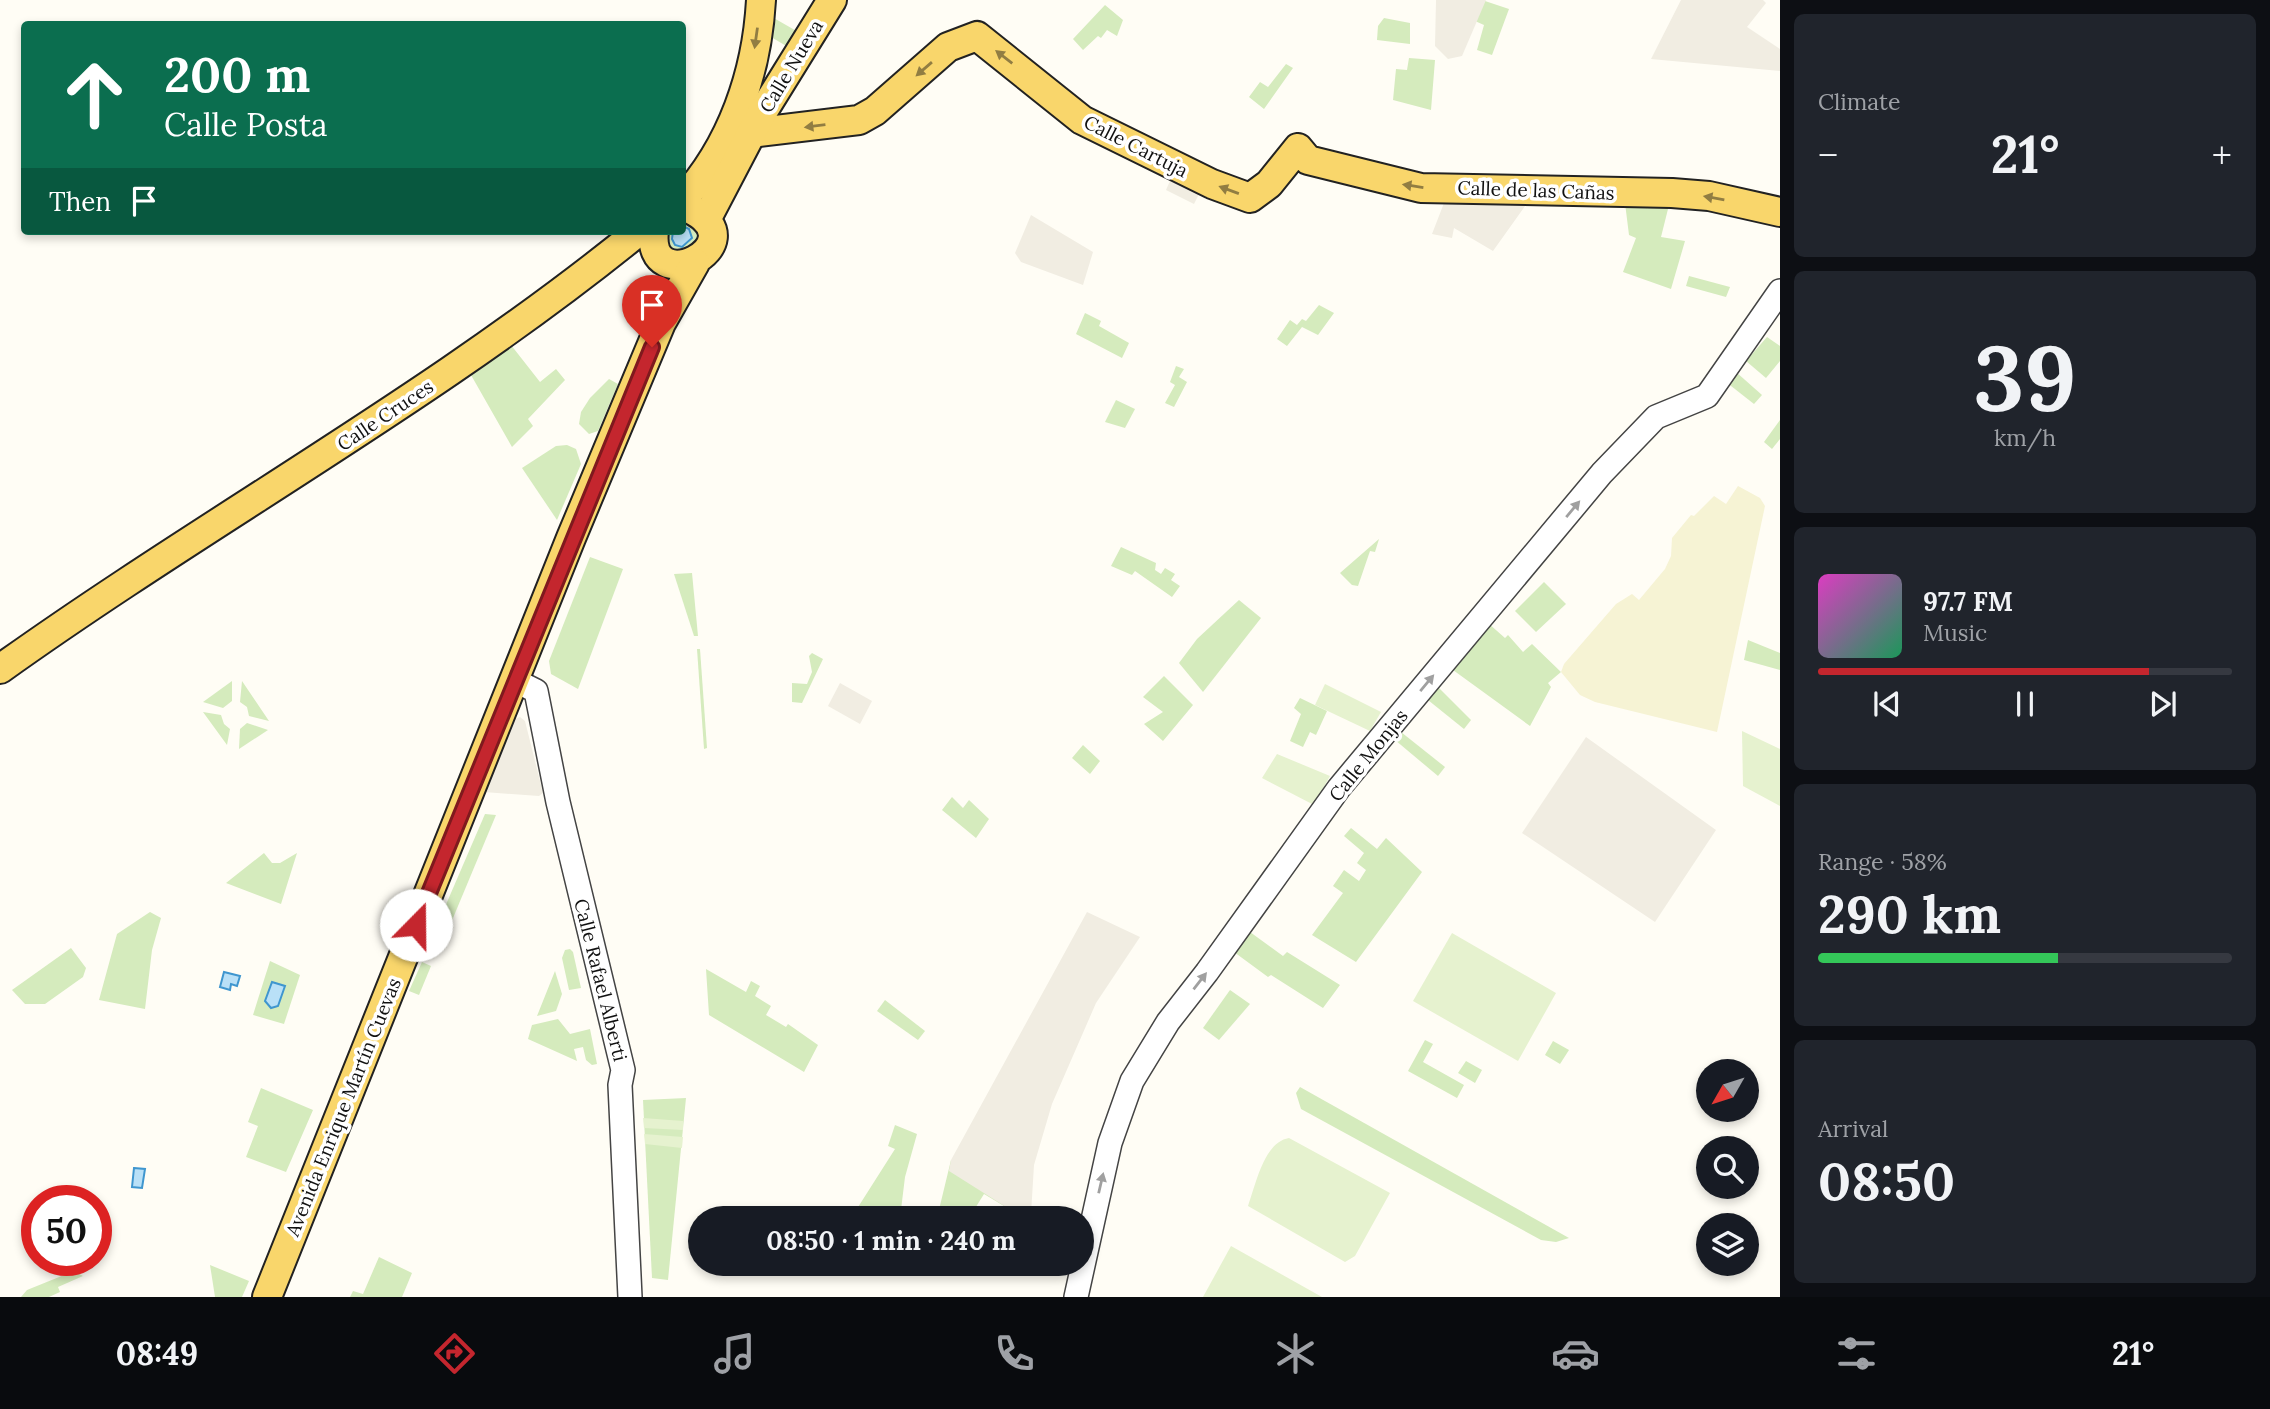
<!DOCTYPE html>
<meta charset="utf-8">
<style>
body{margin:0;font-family:Lora,serif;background:#20242c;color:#f1f3f6;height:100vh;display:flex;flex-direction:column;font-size:26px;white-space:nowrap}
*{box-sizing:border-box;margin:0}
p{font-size:23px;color:#9ea1a6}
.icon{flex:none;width:38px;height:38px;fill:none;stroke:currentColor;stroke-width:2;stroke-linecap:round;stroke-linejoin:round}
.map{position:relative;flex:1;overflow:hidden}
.panel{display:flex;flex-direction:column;gap:14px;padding:14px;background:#0d0f14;width:490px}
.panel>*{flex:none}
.hud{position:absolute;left:21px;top:21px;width:665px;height:214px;border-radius:7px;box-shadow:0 4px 10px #0003;background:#0b6e4f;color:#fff;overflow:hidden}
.needle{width:46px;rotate:231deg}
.tools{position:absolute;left:1696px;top:1059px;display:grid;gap:14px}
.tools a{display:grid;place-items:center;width:63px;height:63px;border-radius:50%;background:#171b24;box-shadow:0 4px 10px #0003;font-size:35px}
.speed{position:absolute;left:21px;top:1185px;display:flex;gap:14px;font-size:35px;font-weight:700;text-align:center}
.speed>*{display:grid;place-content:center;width:91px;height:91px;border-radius:50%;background:#171b24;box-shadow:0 4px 10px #0003;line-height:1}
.speed .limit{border:10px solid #d22;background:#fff;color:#111}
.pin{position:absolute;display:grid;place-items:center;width:60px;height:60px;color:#fff;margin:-72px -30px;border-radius:50% 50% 50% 0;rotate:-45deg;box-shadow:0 0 7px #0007}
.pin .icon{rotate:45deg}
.me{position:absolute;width:77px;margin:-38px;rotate:22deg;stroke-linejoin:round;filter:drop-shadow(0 0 5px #0008)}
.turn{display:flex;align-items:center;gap:24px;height:147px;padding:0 28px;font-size:32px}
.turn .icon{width:91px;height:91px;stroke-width:2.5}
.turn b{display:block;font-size:49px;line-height:60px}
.then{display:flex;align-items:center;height:66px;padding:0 28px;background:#0003;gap:14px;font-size:26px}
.big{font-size:52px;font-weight:700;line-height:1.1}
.panel .card{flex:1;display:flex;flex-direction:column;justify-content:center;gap:10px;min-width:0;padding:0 24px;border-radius:10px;background:#20242c}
.panel .dial{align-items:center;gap:0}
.dial b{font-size:91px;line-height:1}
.song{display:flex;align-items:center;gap:21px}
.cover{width:84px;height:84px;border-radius:10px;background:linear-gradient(135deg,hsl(310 70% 55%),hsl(150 70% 35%))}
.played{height:7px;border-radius:4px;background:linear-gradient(90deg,#c4262e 80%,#363941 80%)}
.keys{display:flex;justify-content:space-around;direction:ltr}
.heat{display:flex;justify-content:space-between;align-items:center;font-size:38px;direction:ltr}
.charge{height:10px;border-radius:5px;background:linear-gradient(90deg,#34c759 58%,#363941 0)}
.trip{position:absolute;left:688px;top:1206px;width:406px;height:70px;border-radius:35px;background:#171b24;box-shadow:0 4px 10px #0003;font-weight:700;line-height:70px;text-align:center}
.menu{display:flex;height:112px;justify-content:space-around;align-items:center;background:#090b0e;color:#9ea1a6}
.menu .icon{width:49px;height:49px}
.menu .current{color:#c4262e}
.menu b{font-size:32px;color:#f1f3f6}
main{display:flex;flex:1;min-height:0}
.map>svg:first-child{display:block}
</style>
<main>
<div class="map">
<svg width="1780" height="1297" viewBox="0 0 1780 1297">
<rect width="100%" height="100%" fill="#fffdf5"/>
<polygon fill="#f6f3d4" points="1738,486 1760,498 1765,506 1717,732 1595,702 1580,695 1561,672 1564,664 1616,604 1632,594 1639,600 1665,569 1671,556 1672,538 1691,515 1694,516 1714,496 1726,504"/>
<g fill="#d5ebbd">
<polygon points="1485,1 1509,9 1492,55 1477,50 1484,25 1475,21"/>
<polygon points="1105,5 1123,20 1117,36 1107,30 1101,38 1098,36 1083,50 1073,39"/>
<polygon points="772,17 800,33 788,47 771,37"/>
<polygon points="1384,18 1410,23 1410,44 1377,40 1378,26"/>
<polygon points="1409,58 1435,60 1431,110 1393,100 1396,69 1407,70"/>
<polygon points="1286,64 1293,68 1264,109 1249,97 1260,82 1268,87"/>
<polygon points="1671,197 1661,237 1685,241 1671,289 1623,272 1636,238 1629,235 1625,203"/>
<polygon points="683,219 690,221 699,235 694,249 674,251 667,242 666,231 682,231"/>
<polygon points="1689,276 1730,287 1726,297 1686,286"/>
<polygon points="1319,305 1334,313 1318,335 1302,327 1287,346 1277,339 1290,320 1297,325 1302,319 1306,321"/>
<polygon points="1085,313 1101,321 1099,326 1129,343 1122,358 1076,334"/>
<polygon points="1767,337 1780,346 1780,361 1766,378 1746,361"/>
<polygon points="511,345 540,382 556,369 565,380 528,419 533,426 512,447 471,375"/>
<polygon points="1176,366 1184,369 1179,377 1187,382 1174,407 1165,403 1175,385 1170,382"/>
<polygon points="1736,372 1762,395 1754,404 1726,382"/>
<polygon points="609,379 618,384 598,431 589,434 579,424 581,412 590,398"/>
<polygon points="1116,400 1135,409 1125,428 1105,422"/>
<polygon points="1780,420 1780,439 1772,449 1764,442"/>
<polygon points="567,445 576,449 581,464 557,520 522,468 556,446"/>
<polygon points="1379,539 1375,552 1370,551 1358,586 1352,585 1340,573"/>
<polygon points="1121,547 1156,563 1155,570 1161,574 1165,568 1175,574 1171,580 1180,586 1172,597 1135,571 1132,575 1111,566"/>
<polygon points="590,557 623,569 578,689 551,674 549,661"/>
<polygon points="692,573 698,636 694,636 674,574"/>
<polygon points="1544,582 1566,604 1536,632 1515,611"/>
<polygon points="1239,600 1261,618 1203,692 1179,663 1197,639"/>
<polygon points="1488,623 1505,638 1508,635 1523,652 1532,644 1561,672 1548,683 1551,687 1530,726 1453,670"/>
<polygon points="1748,640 1780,653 1780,670 1744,660"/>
<polygon points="697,649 700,649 707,748 704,749"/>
<polygon points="812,653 823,659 802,703 792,702 792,683 807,684 812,672 809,656"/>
<polygon points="1164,676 1193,705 1163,741 1144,724 1163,712 1143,697"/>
<polygon points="232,681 232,701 223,708 203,702"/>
<polygon points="242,681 269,721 249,716 247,707 240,702"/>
<polygon points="1438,687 1471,720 1464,729 1428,700"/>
<polygon points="1300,698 1327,711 1316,735 1310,732 1303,747 1290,741 1301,714 1294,708"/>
<polygon points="203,712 221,715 224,724 230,729 227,745"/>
<polygon points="247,723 268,730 239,749 240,729"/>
<polygon points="1401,732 1445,767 1438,776 1395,740"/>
<polygon points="1083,745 1100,761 1090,774 1072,758"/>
<polygon points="952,797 963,808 969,800 989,819 976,838 942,810"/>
<polygon points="485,814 496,815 443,942 432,937"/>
<polygon points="1351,828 1377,849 1386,838 1422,872 1356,962 1312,935 1343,893 1333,886 1344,870 1359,881 1366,870 1357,863 1364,853 1344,836"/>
<polygon points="264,853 272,863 280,863 297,853 281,904 226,883"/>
<polygon points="150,912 161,918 152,950 145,1009 99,1000 117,934"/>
<polygon points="1250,932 1283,956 1287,952 1340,985 1323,1008 1271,975 1268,977 1234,952"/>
<polygon points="71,948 86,968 83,977 45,1004 25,1004 12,990"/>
<polygon points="570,949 573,952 581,988 569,990 562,958 565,950"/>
<polygon points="270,961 300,975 284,1024 253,1015"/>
<polygon points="422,962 431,966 419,995 409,991"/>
<polygon points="706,969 746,992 751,981 760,986 755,996 771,1006 766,1015 786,1027 788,1024 818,1045 804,1072 709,1015"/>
<polygon points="555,971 562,994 556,1011 537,1016"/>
<polygon points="1230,990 1250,1004 1219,1040 1203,1028"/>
<polygon points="885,1000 925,1031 918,1040 877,1011"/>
<polygon points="558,1019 570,1034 590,1029 597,1064 592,1065 586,1060 583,1047 574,1049 577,1061 528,1039 532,1025"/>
<polygon points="1425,1040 1433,1044 1423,1062 1464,1085 1457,1098 1408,1071"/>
<polygon points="1553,1041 1569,1050 1560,1064 1545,1055"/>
<polygon points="1466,1061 1482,1070 1475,1083 1458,1073"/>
<polygon points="1300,1087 1569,1238 1556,1242 1541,1240 1301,1109 1296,1093"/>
<polygon points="261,1088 313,1110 286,1172 246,1157 258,1126 248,1122"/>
<polygon points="686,1098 668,1280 652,1278 643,1100"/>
<polygon points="895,1125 917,1134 905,1177 900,1218 859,1218 853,1215 895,1149 888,1146"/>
<polygon points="951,1160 1014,1212 984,1194 969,1218 937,1218"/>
<polygon points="379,1257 412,1273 402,1297 350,1297 353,1291 363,1294"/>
<polygon points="210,1265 249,1281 242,1297 215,1297"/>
<polygon points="74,1271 83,1276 58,1287 60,1292 49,1297 21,1297 27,1290"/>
</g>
<g fill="#e6f2cf">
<polygon points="1325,684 1381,712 1370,731 1315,705"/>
<polygon points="1742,731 1780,749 1780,806 1743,786"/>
<polygon points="1277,754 1330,776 1314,805 1262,778"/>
<polygon points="1452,933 1556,993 1518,1061 1413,1001"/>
<polygon points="643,1118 683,1121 683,1130 644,1128"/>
<polygon points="644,1134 683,1137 682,1148 645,1144"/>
<path d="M1289,1138L1390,1193L1355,1256L1345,1262L1248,1206C1256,1184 1264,1142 1289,1138Z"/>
<polygon points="1231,1246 1322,1297 1203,1297"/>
</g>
<g fill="#f1ede2">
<polygon points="1436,0 1486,0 1462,56 1448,59 1435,46"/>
<polygon points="1681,0 1763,0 1766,3 1747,27 1780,49 1780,71 1651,59"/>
<polygon points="1174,172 1203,186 1194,204 1166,190"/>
<polygon points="1449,200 1528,202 1493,251 1454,228 1452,238 1432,234 1444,203"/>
<polygon points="1031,215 1093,252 1083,285 1021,262 1015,253"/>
<polygon points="840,683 872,701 860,724 828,706"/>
<polygon points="520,717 525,721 543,793 539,796 484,792 510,721"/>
<polygon points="1586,737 1716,830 1655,922 1522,833"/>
<polygon points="1087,912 1140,937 1096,1003 1052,1104 1034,1165 1031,1214 1014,1212 949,1171 951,1160"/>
</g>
<g fill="#b9e0f7" stroke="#3f96cf" stroke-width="2">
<polygon points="683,226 689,229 692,238 682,247 675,245 672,239 673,231 682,231"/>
<polygon points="224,972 240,976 237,986 231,984 230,990 220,987"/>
<polygon points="272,982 285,986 278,1006 271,1008 265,1001"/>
<polygon points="134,1168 145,1169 142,1188 132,1187"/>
</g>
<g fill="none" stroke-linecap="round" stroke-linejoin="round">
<g stroke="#444" stroke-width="26">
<g id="minor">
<polyline points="514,680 536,691 558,802 623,1070 620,1085 630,1297"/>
<polyline points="1076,1297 1110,1143 1132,1081 1168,1022 1207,972 1339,788 1602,473 1656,417 1707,396 1780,291"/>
</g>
</g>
<g stroke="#222" stroke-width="32">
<g id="major">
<polyline points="700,181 736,143 751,133 859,120 875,111 948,47 977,36 1082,120 1212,184 1250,198 1269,184 1298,148 1308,160 1421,188 1672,193 1709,196 1780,212"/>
<path d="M682,200C732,146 757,73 761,0"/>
<polyline points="706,220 762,113 832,0"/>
<path d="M654,231C646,301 758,245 692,210"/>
<path d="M0,669C210,519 438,395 639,231"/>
<polyline points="267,1297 571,538 661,323 695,263"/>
</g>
</g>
<use href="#minor" stroke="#fff" stroke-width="23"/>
<use href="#major" stroke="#f9d66b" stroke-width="28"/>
</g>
<defs><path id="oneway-solid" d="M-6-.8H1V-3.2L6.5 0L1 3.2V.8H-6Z" transform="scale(1.75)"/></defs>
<g fill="#917d42">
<use href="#oneway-solid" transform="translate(756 38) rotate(98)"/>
<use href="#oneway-solid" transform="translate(1004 57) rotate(-142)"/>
<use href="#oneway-solid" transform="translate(924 69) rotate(139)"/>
<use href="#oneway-solid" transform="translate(815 126) rotate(173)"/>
<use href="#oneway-solid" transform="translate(1413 186) rotate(-171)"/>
<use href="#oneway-solid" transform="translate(1229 190) rotate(-160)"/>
<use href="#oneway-solid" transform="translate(1714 198) rotate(-170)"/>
</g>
<g fill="#a0a0a0">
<use href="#oneway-solid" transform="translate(1573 509) rotate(-50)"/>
<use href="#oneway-solid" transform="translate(1427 683) rotate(-50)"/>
<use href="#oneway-solid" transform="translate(1200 981) rotate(-52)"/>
<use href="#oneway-solid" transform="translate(1101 1183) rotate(-77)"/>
</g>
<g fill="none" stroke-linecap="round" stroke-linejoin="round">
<g stroke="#7f191e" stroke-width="18">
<polyline id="route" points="416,925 652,347"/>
</g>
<use href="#route" stroke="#c4262e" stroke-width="12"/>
</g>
<g text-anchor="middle" stroke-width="7" stroke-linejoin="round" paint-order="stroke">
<g font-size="19" fill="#111" stroke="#fff">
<text transform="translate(791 66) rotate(-59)" y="7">Calle Nueva</text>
<text transform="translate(1136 146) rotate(27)" y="7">Calle Cartuja</text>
<text transform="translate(1536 190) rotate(2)" y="7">Calle de las Cañas</text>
<text transform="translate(385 415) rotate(-34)" y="7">Calle Cruces</text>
<text transform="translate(1368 755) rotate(-51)" y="7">Calle Monjas</text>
<text transform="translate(601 980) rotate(76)" y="7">Calle Rafael Alberti</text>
<text transform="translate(343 1107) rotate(-68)" y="7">Avenida Enrique Martín Cuevas</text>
</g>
</g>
</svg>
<div class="tools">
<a><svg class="needle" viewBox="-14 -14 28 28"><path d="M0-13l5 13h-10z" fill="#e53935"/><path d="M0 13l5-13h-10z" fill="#9ea1a6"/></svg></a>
<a><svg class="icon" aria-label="search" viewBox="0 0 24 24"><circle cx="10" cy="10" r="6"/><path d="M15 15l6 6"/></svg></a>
<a><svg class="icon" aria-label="layers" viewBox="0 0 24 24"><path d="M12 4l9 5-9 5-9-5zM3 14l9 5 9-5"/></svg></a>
</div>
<div class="speed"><div class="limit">50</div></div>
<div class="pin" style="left:652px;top:347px;background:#d93025"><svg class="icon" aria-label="arrive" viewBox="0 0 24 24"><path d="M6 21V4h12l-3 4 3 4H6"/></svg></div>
<svg class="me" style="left:416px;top:925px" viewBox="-20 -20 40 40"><circle r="19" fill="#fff"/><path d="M0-13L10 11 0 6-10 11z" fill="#c4262e"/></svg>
<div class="trip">08:50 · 1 min · 240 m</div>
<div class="hud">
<div class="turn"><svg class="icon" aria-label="ahead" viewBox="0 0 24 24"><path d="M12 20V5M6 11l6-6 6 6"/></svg><div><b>200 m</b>Calle Posta</div></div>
<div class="then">Then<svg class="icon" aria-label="arrive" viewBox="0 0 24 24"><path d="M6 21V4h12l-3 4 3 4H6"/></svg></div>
</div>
</div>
<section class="panel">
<div class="card"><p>Climate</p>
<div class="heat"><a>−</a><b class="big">21°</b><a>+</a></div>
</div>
<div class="card dial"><b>39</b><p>km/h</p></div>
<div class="card">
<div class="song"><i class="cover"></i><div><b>97.7 FM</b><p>Music</p></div></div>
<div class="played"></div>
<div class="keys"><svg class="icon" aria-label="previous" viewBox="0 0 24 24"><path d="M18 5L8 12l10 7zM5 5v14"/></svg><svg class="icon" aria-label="pause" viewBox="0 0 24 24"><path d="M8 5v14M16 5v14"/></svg><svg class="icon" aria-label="next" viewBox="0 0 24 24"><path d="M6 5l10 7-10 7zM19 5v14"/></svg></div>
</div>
<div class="card"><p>Range · 58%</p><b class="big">290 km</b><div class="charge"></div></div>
<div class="card"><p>Arrival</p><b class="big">08:50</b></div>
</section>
</main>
<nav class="menu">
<b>08:49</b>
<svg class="icon current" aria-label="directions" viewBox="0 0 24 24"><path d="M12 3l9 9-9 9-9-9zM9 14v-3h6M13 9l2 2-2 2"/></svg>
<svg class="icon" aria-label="music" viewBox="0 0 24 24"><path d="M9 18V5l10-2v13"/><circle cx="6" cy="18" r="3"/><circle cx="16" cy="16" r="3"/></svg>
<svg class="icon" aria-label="phone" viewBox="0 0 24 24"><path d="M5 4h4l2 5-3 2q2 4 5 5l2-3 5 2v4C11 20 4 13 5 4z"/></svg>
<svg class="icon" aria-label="climate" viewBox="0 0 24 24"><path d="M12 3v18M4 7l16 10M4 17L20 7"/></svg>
<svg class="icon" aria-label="car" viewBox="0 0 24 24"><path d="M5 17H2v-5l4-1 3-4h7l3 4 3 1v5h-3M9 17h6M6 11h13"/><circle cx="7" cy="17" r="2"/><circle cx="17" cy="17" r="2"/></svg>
<svg class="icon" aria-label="filters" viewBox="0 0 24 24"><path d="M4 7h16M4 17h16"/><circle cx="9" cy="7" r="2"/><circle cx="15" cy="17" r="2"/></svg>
<b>21°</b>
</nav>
